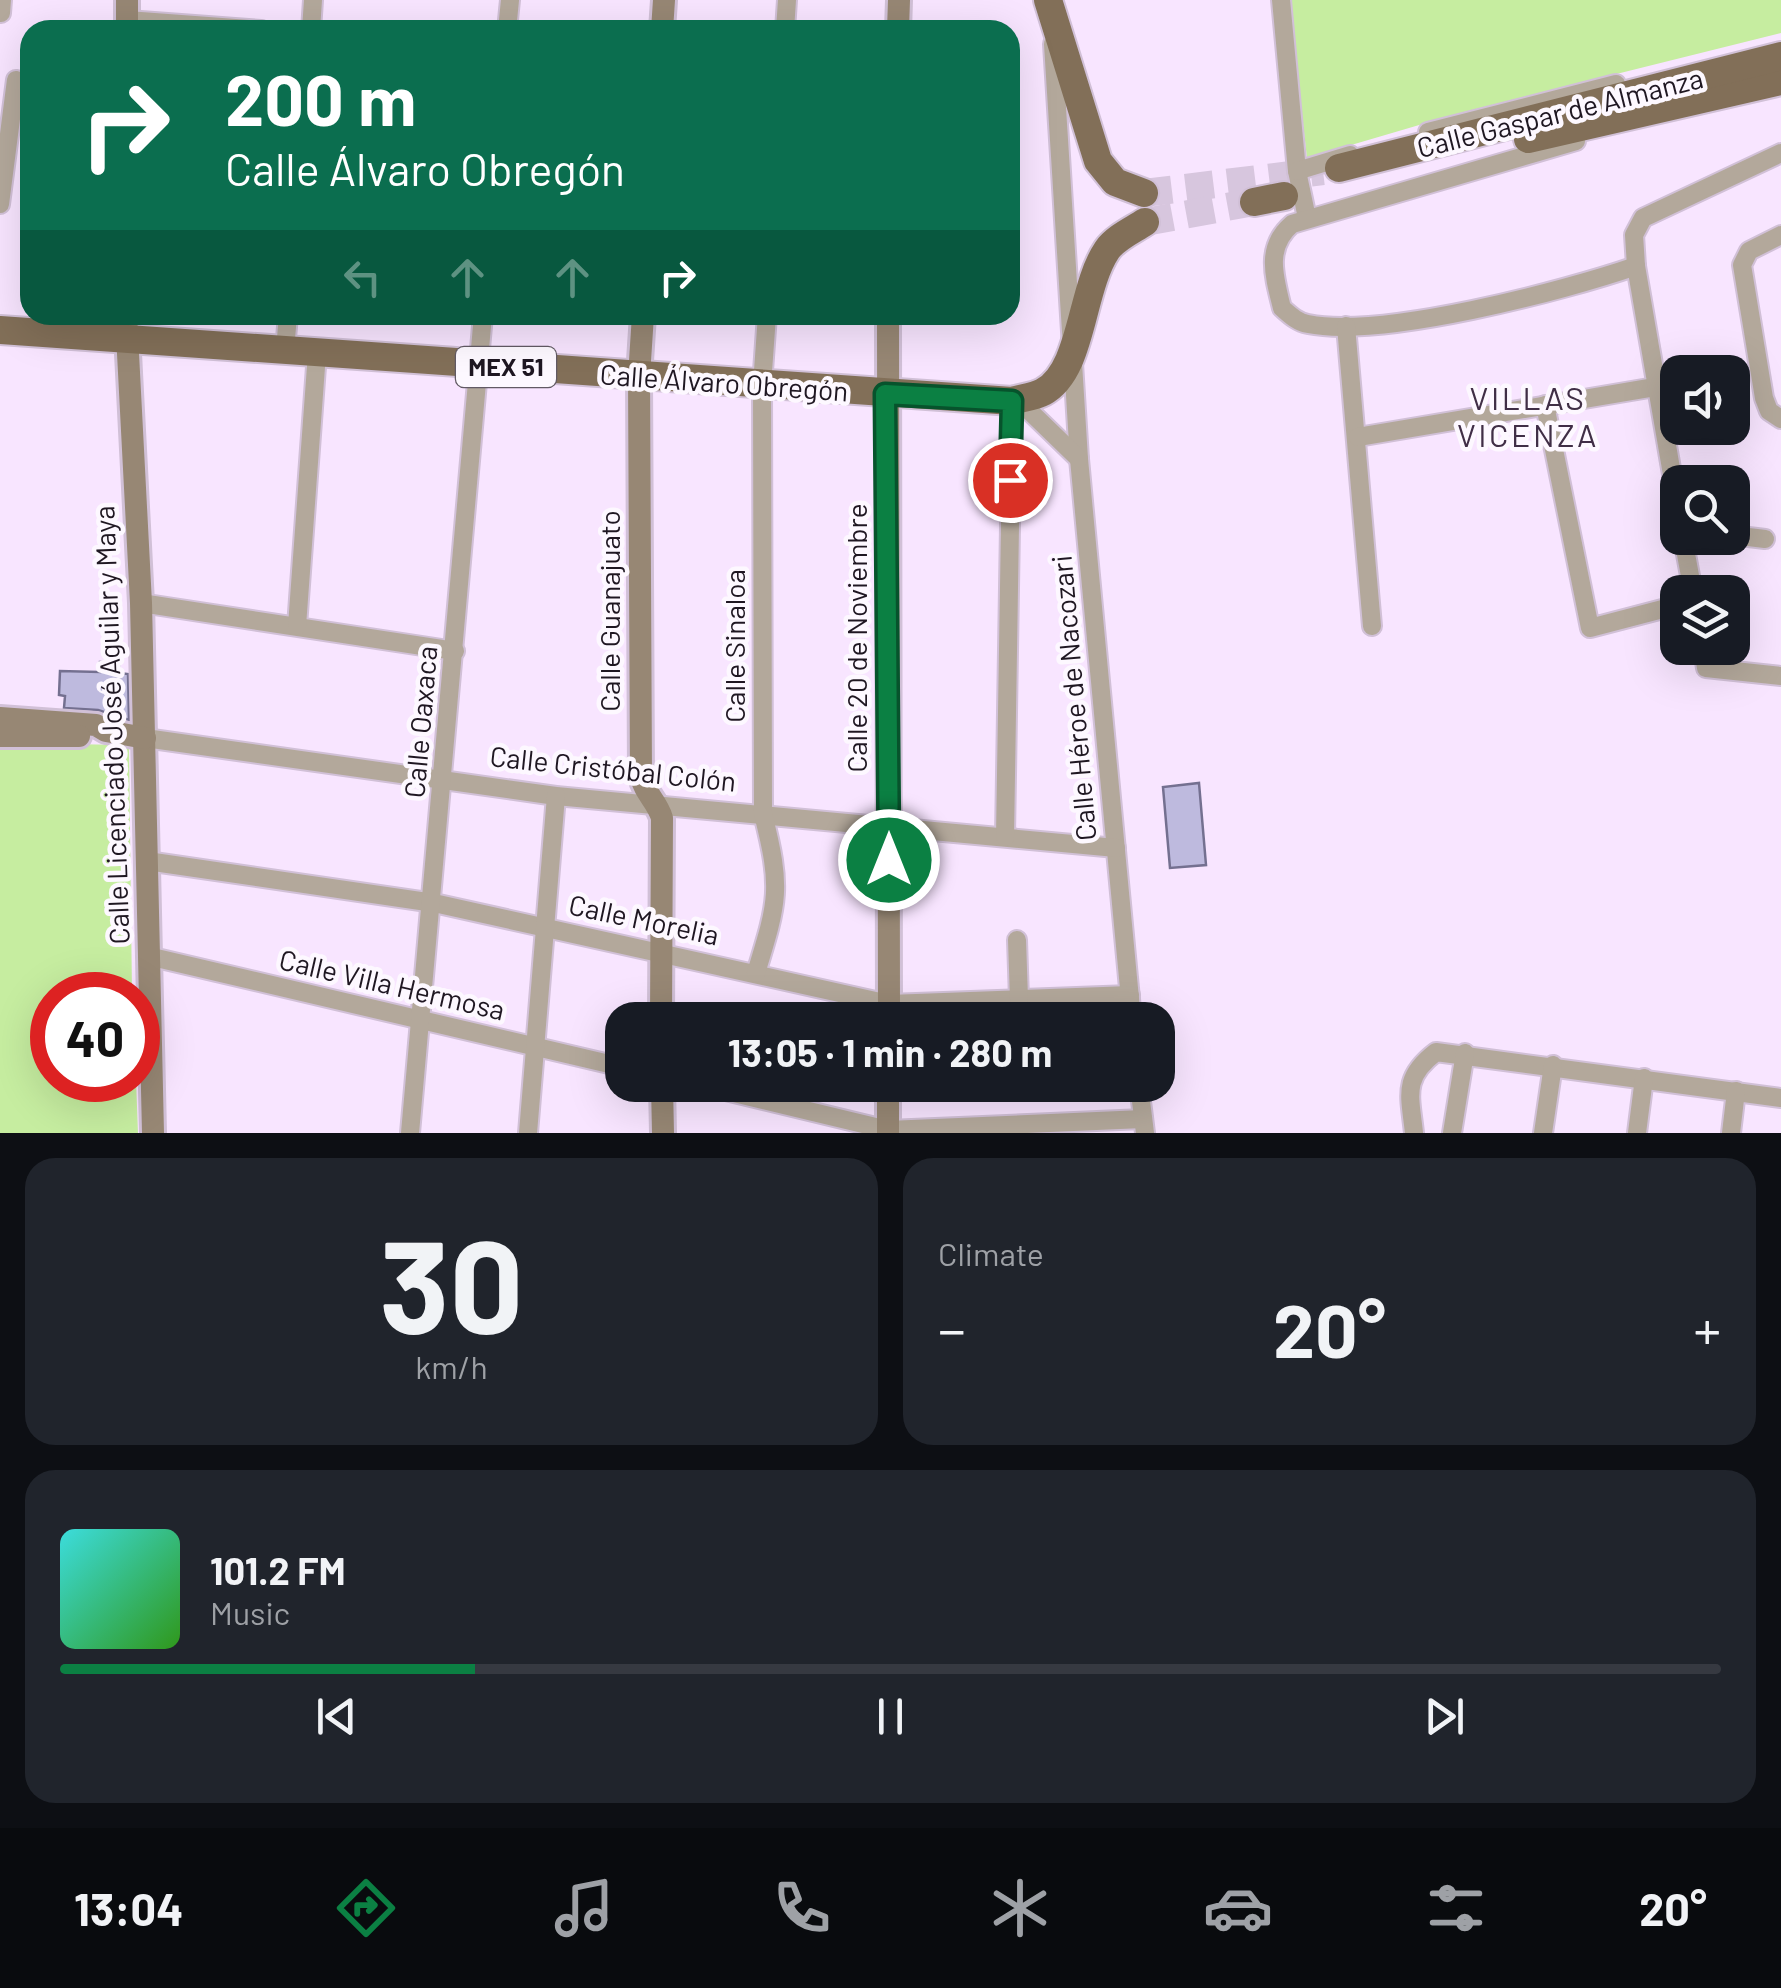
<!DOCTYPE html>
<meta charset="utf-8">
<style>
body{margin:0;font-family:Barlow,sans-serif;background:#20242c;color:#f1f3f6;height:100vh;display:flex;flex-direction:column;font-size:38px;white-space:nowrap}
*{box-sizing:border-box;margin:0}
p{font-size:32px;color:#9ea1a6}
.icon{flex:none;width:55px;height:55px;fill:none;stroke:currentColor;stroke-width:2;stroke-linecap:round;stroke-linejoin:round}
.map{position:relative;height:1133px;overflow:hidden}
.details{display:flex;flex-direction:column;gap:25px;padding:25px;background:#0d0f14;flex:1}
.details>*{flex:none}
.top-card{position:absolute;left:20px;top:20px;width:1000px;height:305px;border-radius:30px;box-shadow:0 10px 40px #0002;background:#0b6e4f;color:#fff;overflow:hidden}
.fabs{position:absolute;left:1660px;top:355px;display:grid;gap:20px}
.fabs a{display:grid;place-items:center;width:90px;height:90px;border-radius:20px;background:#171b24;box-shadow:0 10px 40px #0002;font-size:50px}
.speed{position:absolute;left:30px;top:972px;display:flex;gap:20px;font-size:50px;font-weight:700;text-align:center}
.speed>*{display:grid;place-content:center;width:130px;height:130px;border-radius:50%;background:#171b24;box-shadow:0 10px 40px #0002;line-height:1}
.speed .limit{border:15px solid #d22;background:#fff;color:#111}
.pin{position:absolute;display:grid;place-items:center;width:85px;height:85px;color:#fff;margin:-42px;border:5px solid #fff;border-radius:50%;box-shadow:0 2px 10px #0007}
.me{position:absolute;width:110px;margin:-55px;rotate:0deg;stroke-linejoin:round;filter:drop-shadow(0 0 8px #0008)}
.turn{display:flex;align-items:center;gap:35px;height:210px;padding:0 40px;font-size:45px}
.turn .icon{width:130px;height:130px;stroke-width:2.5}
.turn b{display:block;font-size:70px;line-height:85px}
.lanes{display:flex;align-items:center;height:95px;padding:0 40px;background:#0003;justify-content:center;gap:50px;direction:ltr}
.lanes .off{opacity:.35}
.big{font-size:75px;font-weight:700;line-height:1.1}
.details .tile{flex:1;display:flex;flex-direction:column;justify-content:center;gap:15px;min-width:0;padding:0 35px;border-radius:30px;background:#20242c}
.details .dial{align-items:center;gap:0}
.dial b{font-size:130px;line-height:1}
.song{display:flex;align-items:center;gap:30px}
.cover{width:120px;height:120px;border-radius:15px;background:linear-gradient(135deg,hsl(180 70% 55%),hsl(110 70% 35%))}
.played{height:10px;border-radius:5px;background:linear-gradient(90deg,#0b8043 25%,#363941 25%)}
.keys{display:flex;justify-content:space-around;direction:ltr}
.heat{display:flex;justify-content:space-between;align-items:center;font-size:55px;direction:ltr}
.details .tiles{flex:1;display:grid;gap:25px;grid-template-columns:1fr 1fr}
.tile:last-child{grid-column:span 2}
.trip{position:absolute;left:605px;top:1002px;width:570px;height:100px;border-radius:30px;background:#171b24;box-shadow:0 10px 40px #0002;font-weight:700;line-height:100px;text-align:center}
.menu{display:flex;height:160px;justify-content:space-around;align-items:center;background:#090b0e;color:#9ea1a6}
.menu .icon{width:70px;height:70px}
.menu .active{color:#0b8043}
.menu b{font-size:45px;color:#f1f3f6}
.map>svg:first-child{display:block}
</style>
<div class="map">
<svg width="1781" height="1133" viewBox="0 0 1781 1133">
<rect width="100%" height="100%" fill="#f8e5ff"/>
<g fill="#c6eda0">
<polygon points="1289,0 1781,0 1781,33 1460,113 1307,158"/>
<polygon points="0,743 129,745 132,995 52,995 52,1080 136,1080 138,1133 0,1133"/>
</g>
<g fill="#bebade" stroke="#747090" stroke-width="2.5">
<polygon points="100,662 119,663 119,673 128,674 129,720 98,710 64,708 65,696 59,695 60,671 100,672"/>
<polygon points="1199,783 1206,865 1170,868 1163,787"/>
</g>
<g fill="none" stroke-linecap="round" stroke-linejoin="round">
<g stroke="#d7c6de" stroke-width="28" stroke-dasharray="28 14" stroke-linecap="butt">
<polyline points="1144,193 1323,171"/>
<polyline points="1145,222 1254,202"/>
</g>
<g stroke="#d1c0d7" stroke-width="22">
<g id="street">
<polyline points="1281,0 1297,171 1307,218"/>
<polyline points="1,13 2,0"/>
<polyline points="127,20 261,30"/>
<polyline points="311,30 313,0"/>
<polyline points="507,30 510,0"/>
<polyline points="785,30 787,0"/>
<polyline points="1053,44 1079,459 1132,1020"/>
<polyline points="1428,132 1616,84"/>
<path d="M1576,141L1292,224C1265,247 1274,276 1282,308C1290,315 1297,322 1308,324C1381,339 1564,291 1636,266"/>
<polyline points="1297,171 1350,155"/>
<polyline points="0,204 16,80"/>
<polyline points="1781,235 1749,251 1742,265 1764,398 1769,411 1781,419"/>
<polyline points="1346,326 1372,626"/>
<polyline points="285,350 288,315"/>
<polyline points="1017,399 1079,459"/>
<polyline points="1545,405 1590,628 1678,605"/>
<polyline points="1358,437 1655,387"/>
<polyline points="1678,509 1636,266 1634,235 1643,218 1781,153"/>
<polyline points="1732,535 1765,539"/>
<polyline points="1683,538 1693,592"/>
<polyline points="141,603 455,651"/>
<polyline points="297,626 317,353"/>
<polyline points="1703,648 1706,668 1781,676"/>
<polyline points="145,738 556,796 1116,848"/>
<polyline points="1005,837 1012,401"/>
<polyline points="147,861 434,903 889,1004 1130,995"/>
<polyline points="1017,940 1019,999"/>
<polyline points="148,956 622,1067"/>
<path d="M756,973C778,901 782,889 763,814L762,385L767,315"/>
<polyline points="701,1085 888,1130 1143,1119"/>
<polyline points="1139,1085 1145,1133"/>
<polyline points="410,1133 483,315"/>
<polyline points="528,1133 556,796"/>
<path d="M1414,1133C1410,1095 1402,1078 1436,1052L1781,1098"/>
<polyline points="1452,1133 1465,1053"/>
<polyline points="1543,1133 1553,1065"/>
<polyline points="1637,1133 1644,1078"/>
<polyline points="1731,1133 1736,1091"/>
</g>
</g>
<g stroke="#d1c0d7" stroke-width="28">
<g id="secondary">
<polyline points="127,30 127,0"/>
<polyline points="662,30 664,0"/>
<polyline points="898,30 899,0"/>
<polyline points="126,315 141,603 153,1133"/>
<path d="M643,315L639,376L641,776C644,793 657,801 662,818L661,1020"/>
<polyline points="888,315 889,1020"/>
<polyline points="0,718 96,725 106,731 145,738"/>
<polyline points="0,736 79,736"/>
<polyline points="662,1085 663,1133"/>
<polyline points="888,1133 888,1085"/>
</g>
</g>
<g stroke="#d1c0d7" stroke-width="32">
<g id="primary">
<polyline points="1048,0 1098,161 1115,182 1144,193"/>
<polyline points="1528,139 1781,81"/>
<polyline points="1339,168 1781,56"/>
<polyline points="1254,202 1284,196"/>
<path d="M0,330L1012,401C1021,398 1034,397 1043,392C1083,371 1080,290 1107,250C1115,238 1133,230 1145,222"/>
</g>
</g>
<use href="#street" stroke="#b3a89b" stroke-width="18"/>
<use href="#secondary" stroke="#978774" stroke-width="22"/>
<use href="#primary" stroke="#826f58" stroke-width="28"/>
</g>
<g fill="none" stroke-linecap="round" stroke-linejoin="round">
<g stroke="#07532c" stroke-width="25">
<polyline id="route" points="889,860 885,394 1012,401 1010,480"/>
</g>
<use href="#route" stroke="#0b8043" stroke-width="18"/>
</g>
<g text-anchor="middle" stroke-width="9" stroke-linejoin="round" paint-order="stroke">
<rect fill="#fdf8ff" stroke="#625a64" stroke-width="2.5" x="456" y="347" width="100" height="40" rx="8"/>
<g font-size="25" font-weight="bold" fill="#1f1722">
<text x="506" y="376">MEX 51</text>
</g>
<g font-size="28" fill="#1f1722" stroke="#fdf8ff">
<text transform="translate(1560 113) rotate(-14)" y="10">Calle Gaspar de Almanza</text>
<text transform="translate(724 383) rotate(4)" y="10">Calle Álvaro Obregón</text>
<text transform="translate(610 611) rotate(-90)" y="10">Calle Guanajuato</text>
<text transform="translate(857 638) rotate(-90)" y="10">Calle 20 de Noviembre</text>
<text transform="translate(735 646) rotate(-90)" y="10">Calle Sinaloa</text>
<text transform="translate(1074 698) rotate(-95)" y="10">Calle Héroe de Nacozari</text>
<text transform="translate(421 722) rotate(-85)" y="10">Calle Oaxaca</text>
<text transform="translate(112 725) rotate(-92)" y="10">Calle Licenciado José Aguilar y Maya</text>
<text transform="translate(613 769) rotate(6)" y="10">Calle Cristóbal Colón</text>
<text transform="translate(644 920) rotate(12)" y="10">Calle Morelia</text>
<text transform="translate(392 985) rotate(13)" y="10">Calle Villa Hermosa</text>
</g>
<g font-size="32" letter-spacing="2.5" fill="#402e46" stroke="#fdf8ff">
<text x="1528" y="410">VILLAS<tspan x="1528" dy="37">VICENZA</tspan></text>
</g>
</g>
</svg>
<div class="fabs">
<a><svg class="icon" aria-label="sound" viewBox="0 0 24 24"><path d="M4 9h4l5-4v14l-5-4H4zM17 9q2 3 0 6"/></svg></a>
<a><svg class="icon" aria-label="search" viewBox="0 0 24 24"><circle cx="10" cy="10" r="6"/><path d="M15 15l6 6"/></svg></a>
<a><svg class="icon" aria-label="layers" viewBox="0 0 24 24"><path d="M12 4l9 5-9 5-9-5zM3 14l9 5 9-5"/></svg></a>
</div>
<div class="speed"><div class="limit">40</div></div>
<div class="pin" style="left:1010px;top:480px;background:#d93025"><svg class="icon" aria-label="arrive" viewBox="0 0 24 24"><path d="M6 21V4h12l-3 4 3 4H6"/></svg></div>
<svg class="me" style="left:889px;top:860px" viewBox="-20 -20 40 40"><circle r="17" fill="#0b8043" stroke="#fff" stroke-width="3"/><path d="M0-11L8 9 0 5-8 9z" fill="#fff"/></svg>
<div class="trip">13:05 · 1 min · 280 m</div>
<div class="top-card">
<div class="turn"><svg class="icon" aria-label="right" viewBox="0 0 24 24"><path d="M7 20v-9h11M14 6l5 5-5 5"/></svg><div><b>200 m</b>Calle Álvaro Obregón</div></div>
<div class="lanes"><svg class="icon off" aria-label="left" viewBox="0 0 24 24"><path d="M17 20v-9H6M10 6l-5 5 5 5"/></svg><svg class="icon off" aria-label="ahead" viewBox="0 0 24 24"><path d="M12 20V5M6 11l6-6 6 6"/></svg><svg class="icon off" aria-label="ahead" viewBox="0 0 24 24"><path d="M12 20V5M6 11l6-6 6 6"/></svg><svg class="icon" aria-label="right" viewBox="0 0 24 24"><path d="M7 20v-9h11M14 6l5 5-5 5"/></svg></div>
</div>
</div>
<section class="details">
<div class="tiles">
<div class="tile dial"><b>30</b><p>km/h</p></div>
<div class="tile"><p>Climate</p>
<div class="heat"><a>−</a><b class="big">20°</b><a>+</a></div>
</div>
<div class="tile">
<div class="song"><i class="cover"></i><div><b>101.2 FM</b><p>Music</p></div></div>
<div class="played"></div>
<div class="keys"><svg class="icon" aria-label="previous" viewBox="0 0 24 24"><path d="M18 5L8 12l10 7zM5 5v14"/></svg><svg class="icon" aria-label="pause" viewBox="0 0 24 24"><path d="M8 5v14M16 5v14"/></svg><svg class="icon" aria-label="next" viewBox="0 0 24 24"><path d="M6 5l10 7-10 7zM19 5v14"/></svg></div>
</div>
</div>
</section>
<nav class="menu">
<b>13:04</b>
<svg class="icon active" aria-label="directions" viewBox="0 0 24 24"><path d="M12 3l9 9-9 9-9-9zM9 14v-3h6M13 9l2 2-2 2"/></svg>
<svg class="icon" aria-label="music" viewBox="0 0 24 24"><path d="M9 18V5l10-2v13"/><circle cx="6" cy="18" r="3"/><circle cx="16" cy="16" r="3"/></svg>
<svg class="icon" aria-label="phone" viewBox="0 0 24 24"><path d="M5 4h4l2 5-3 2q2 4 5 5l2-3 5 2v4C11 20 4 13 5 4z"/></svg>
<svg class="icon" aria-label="climate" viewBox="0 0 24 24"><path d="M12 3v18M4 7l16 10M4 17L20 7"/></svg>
<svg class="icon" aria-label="car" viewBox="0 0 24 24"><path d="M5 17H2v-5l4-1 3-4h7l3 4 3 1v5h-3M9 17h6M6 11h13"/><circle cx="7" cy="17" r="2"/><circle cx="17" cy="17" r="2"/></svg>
<svg class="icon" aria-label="filters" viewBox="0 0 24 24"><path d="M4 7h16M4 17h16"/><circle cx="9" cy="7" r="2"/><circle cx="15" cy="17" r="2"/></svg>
<b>20°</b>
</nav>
